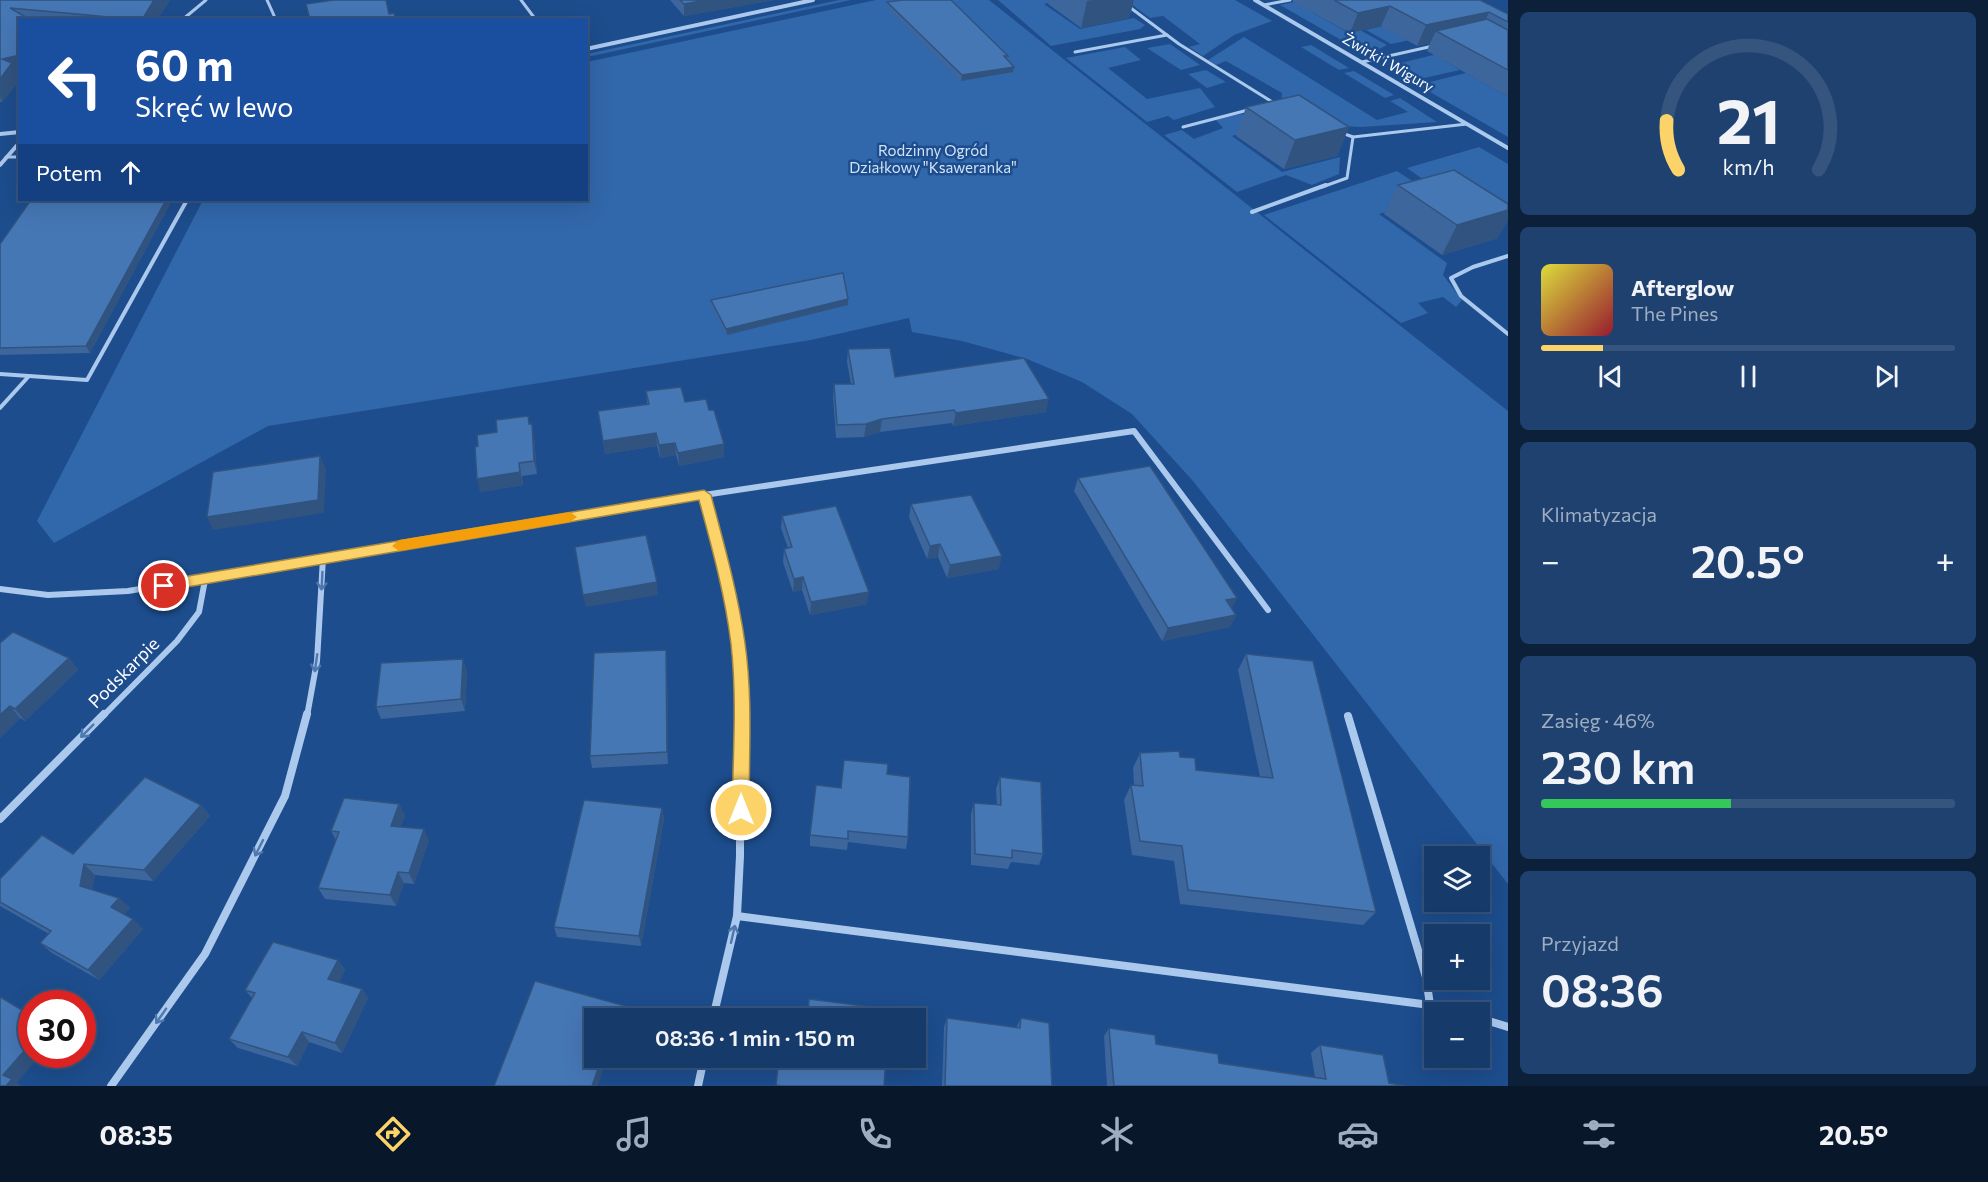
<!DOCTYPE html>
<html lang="pl">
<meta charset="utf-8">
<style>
body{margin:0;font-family:Commissioner,sans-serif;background:#1f4170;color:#f1f3f6;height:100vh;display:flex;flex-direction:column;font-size:22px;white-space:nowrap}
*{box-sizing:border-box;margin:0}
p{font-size:20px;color:#9eadc1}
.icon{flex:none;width:33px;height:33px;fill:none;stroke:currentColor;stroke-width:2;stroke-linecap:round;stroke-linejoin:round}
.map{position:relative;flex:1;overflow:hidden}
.panel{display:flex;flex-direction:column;gap:12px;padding:12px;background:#0c203a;width:480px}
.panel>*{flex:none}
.banner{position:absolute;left:18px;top:18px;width:570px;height:183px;border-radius:0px;box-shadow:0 6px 24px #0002,0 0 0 2px #35547e;background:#1a4fa0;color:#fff;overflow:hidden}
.tools{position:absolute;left:1424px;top:846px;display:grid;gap:12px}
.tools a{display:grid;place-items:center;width:66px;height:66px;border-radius:0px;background:#163a6a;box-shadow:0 6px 24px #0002,0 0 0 2px #35547e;font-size:30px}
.speed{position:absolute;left:18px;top:990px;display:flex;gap:12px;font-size:30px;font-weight:700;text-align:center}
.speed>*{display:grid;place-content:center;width:78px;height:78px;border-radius:50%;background:#163a6a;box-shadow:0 6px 24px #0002,0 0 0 2px #35547e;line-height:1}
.speed .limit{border:9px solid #d22;background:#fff;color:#111}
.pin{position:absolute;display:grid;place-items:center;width:51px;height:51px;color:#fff;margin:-26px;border:3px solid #fff;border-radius:50%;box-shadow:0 2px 6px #0007}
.me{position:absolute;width:66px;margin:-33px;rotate:0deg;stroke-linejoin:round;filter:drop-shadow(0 0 4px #0008)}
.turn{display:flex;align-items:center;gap:21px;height:126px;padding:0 18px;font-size:27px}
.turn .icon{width:78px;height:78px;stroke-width:2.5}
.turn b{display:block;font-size:42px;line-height:51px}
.then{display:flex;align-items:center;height:57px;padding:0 18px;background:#0003;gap:12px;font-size:22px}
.big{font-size:45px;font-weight:600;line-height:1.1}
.panel .widget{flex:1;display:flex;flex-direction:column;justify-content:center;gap:9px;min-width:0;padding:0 21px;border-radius:9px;background:#1f4170}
.panel .dial{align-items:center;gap:0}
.dial svg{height:156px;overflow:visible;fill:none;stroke:#35547e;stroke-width:7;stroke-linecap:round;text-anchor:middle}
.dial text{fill:#f1f3f6;stroke:none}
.song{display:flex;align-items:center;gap:18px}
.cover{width:72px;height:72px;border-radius:9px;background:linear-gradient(135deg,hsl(60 70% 55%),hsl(350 70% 35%))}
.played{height:6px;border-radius:3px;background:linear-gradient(90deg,#fcd369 15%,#35547e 15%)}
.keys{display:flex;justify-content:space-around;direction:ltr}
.heat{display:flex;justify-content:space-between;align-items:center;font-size:33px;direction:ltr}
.charge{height:9px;border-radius:4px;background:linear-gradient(90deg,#34c759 46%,#35547e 0)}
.trip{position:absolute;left:584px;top:1008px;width:342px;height:60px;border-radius:0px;background:#163a6a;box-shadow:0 6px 24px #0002,0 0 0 2px #35547e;font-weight:600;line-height:60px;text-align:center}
.tab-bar{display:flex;height:96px;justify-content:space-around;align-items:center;background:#09172a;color:#9eadc1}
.tab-bar .icon{width:42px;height:42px}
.tab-bar .selected{color:#fcd369}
.tab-bar b{font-size:27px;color:#f1f3f6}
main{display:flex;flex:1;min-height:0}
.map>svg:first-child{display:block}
</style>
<main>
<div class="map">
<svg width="1508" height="1086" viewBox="0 0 1508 1086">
<rect width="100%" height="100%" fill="#1d4d8d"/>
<g fill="#3167ab">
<polygon points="839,0 851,0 587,57 587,54"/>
<polygon points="876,0 989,0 1508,411 1508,884 1193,481 1132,414 1082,382 1027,359 962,341 912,332 909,318 811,340 268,426 54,543 37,521 203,200 586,200 587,62"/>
<polygon points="998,0 1060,0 1044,4 1080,29 1134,18 1145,25 1140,29 1051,46"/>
<polygon points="1126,0 1235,0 1272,21 1234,35 1203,56 1189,47 1200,44 1163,16 1150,18"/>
<polygon points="1303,0 1313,13 1347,32 1360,30 1387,45 1371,53 1362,52 1280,5"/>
<polygon points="1406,21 1432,35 1391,44 1366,30"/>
<polygon points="1244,37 1377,120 1408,112 1390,101 1400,98 1437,122 1361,127 1341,126 1281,103 1282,93 1226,61 1216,65 1208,60"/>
<polygon points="1170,44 1200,65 1181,70 1147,48"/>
<polygon points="1477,44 1443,60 1460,70 1411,81 1391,69 1393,65"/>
<polygon points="1311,45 1349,68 1339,70 1301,47"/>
<polygon points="1125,47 1141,60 1108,68 1147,99 1200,88 1215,107 1174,120 1168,116 1147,122 1066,58"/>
<polygon points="1206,70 1226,82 1207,88 1188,74"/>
<polygon points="1354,71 1394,95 1385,98 1344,73"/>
<polygon points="1466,73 1508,97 1508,137 1418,85"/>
<polygon points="1240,114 1252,115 1266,126 1232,136 1282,172 1340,157 1339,174 1312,185 1286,175 1237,192 1164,135 1182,130 1194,139 1223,128 1215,119"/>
<polygon points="1479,147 1508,164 1508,213 1472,214 1407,168"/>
<polygon points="1397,171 1437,197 1379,214 1447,263 1443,275 1462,300 1456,307 1443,297 1418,303 1428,313 1401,323 1264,215"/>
</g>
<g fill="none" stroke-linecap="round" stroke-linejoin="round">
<g stroke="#abc8ed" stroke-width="3">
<polyline points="267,0 276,20"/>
<polyline points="521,0 536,20"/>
<polyline points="1120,0 1179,44 1274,103"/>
<polyline points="1264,5 1290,0"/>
<polyline points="182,20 206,0"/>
<polyline points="1075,52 1167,35"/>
<polyline points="1362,62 1433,46"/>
<polyline points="1183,127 1248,110"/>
<polyline points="1342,133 1353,137 1467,124"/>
<polyline points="6,157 20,157"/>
<polyline points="1322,187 1347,178 1353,137"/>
</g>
<g stroke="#abc8ed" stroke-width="4">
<polyline points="1252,212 1326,185"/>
<polyline points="1508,256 1473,267 1451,278 1461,296 1508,334"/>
<polyline points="0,374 87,380 187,200"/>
<polyline points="0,408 29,376"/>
</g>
<g stroke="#abc8ed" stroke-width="4">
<polyline points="1255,0 1508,148"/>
<polyline points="586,49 813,0"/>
<polyline points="0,134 20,132"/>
<polyline points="0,165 20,142"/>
</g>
<g stroke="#abc8ed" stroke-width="6">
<polyline points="704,495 728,582 740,670 740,716"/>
<polyline points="0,589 48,595 128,591 704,495 1134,431 1268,610"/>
<polyline points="103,716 177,641 199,612 205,580"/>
<polyline points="307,716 317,661 323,558"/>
</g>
<g stroke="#abc8ed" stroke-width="8">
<polyline points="1348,716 1426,977 1430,1005"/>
<polyline points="0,819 104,714"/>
<polyline points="737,916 1430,1005 1458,1012"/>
<polyline points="713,1018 737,916 740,856 740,714"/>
<polyline points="1479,1018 1508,1027"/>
<polyline points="111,1086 205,954 285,796 307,714"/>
<polyline points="698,1086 704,1058"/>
</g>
</g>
<g fill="#3c669c">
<polygon points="0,0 170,0 157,20 20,20 17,73 20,80 2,102 0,102"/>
<polygon points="670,0 774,0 684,16"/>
<polygon points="1049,0 1134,0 1129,18 1081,28 1048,4"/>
<polygon points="1293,0 1480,0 1508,14 1508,97 1427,51 1430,43 1417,46 1381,26 1350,33 1293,2"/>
<polygon points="887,2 1008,60 1014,67 1013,72 961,81 887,8"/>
<polygon points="1246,107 1349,127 1337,156 1284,169 1236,136"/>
<polygon points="1398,185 1498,238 1442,255 1384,214"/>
<polygon points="31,200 172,200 90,353 0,355 0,244"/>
<polygon points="711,300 848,305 727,335 711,306"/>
<polygon points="848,349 895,377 1046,412 953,426 952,423 880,432 864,437 836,438 833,397 834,384 851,384 847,362"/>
<polygon points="646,391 685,402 724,457 679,466 676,455 660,458 657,446 605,454 598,411 647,404"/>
<polygon points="528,416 530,424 534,437 537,474 522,476 523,485 480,492 478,446 497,432"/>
<polygon points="1078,478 1232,609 1236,615 1230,627 1162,641 1074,491"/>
<polygon points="911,504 999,569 947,578 938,557 927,559 909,517"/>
<polygon points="782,516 867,604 810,615 802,590 793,592 783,562 784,549 788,548 781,528"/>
<polygon points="0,643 69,658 78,670 25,721 20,718 0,738"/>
<polygon points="1246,654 1376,912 1363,925 1180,904 1174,861 1132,855 1124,800 1131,785 1134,785 1133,768 1140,753 1180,757 1196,770 1260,777 1238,670"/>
<polygon points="667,662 668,764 592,768 590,756"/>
<polygon points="467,671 465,711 381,719 376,707"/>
<polygon points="887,774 908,837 906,849 848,842 847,850 810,846 810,835 841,788"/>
<polygon points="1000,777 1043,854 1039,865 1011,862 1008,869 971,865 971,814 974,803 997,805 996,789"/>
<polygon points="399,804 405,816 400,827 429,840 414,884 404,883 396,906 325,899 318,888 336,840 331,831"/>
<polygon points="201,805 210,816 153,881 95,875 92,890 119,898 130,908 124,914 143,929 99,980 52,953 40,943 49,934 0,906 0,879 73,854"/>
<polygon points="662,808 664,819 641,946 557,937 554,927"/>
<polygon points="338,960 345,970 339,982 362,989 368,998 342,1053 309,1042 297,1066 238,1048 229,1039 252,998 245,990"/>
<polygon points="947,1018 1016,1028 1021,1018 1052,1086 942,1086 944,1027"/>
<polygon points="1109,1028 1156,1044 1219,1063 1315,1077 1311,1053 1320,1045 1389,1083 1406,1086 1107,1086 1104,1036"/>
</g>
<g fill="#31537f">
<polygon points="154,0 170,0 157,20 142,20"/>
<polygon points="706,0 774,0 684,16 684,4"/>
<polygon points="1092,0 1134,0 1129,18 1081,28 1087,1"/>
<polygon points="1390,6 1381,26 1350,33 1358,13"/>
<polygon points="1489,12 1480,33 1436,31 1430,43 1417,46 1426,25"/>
<polygon points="20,55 20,72 17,73 20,80 2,102 0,97 0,79 2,59"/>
<polygon points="1014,67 1013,72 961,81 962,75"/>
<polygon points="1349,127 1337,156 1284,169 1295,140"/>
<polygon points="166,200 172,200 90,353 86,346"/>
<polygon points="1508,210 1508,221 1498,238 1442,255 1457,225"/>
<polygon points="848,299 848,305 727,335 726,329"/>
<polygon points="1049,399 1046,412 953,426 956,413"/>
<polygon points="882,419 880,432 864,437 866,424"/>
<polygon points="532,424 534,437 537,474 534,461"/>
<polygon points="656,433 657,446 605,454 603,441"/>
<polygon points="675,443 676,455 660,458 659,445"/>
<polygon points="724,444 724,457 679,466 678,453"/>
<polygon points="320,456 326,469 324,513 213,530 207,517"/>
<polygon points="519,463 523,485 480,492 477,479"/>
<polygon points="940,544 938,557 927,559 930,546"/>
<polygon points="1002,556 999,569 947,578 950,565"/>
<polygon points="803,577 802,590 793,592 794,579"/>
<polygon points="657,582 658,595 586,607 583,595"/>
<polygon points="869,592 867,604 810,615 811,602"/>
<polygon points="1237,598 1231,611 1226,600"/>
<polygon points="1236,615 1230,627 1162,641 1168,628"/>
<polygon points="666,650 667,662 668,764 667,752"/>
<polygon points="69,658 78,670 25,721 15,709"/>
<polygon points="463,659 467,671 465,711 461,699"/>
<polygon points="10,706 20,718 0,738 0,715"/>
<polygon points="399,804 405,816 396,838 391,826"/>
<polygon points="201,805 210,816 153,881 144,870"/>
<polygon points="662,808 664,819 641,946 639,936"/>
<polygon points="424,829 429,840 414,884 409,873"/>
<polygon points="84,864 95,875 91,897 80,886"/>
<polygon points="398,872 404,883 396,906 390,895"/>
<polygon points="119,898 130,908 122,918 111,907"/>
<polygon points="133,919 143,929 99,980 88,970"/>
<polygon points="338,960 345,970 336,988 328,979"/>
<polygon points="362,989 368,998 342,1053 335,1043"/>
<polygon points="629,1007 631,1017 630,1018 625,1018"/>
<polygon points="302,1032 309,1042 297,1066 288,1057"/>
<polygon points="32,1042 32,1054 41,1054 17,1083 22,1086 6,1086 3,1075"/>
<polygon points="602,1058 607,1058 598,1086 592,1086"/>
</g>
<g fill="#4677b5" stroke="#31537f" stroke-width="1.5">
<polygon points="0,0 154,0 142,20 10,8 31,20 20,20 20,55 2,59 12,63 0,79"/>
<polygon points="334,0 386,0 389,14 394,13 396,20 310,20 306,4"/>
<polygon points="680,0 706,0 684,4"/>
<polygon points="903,0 951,0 1008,56 1004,56 1014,67 962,75 887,2"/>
<polygon points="1334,0 1480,0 1508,14 1508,22 1489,12 1426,25 1390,6 1358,13"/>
<polygon points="1487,19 1508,30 1508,70 1436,31"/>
<polygon points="1299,95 1349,127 1295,140 1246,107"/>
<polygon points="1454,170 1508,204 1508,210 1457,225 1398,185"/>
<polygon points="31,200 166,200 86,346 0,348 0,244"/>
<polygon points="843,273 848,299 726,329 711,300"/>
<polygon points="890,348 895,377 1024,358 1049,399 956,413 954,410 882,419 866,424 837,425 834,384 854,384 848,349"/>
<polygon points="681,387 685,402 706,399 709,410 714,410 724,444 678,453 675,443 659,445 656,433 603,441 598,411 649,404 646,391"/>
<polygon points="528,416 529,424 532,424 534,461 519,463 520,472 477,479 475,447 478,446 477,435 497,432 496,420"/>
<polygon points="320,456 318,500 207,517 213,472"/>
<polygon points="1150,466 1237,598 1226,600 1236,615 1168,628 1078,478"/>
<polygon points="971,495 1002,556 950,565 940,544 930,546 911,504"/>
<polygon points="836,506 869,592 811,602 803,577 794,579 784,549 792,547 782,516"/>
<polygon points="646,535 657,582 583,595 575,547"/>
<polygon points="13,632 69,658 15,709 10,706 0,715 0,643"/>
<polygon points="666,650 667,752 590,756 594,653"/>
<polygon points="1246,654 1313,661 1376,912 1188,890 1182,846 1140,841 1131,785 1143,786 1140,753 1179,751 1180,757 1195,758 1196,770 1273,778"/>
<polygon points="463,659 461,699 376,707 381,663"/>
<polygon points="844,760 888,764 887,774 910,777 908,837 848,831 848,839 810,835 816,785 841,788"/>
<polygon points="145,777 201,805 144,870 84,864 80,886 119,898 111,907 133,919 88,970 40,943 51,931 0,902 0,879 42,835 73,854"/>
<polygon points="1000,777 1041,782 1043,854 1012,850 1012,858 975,854 974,803 1001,805"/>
<polygon points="344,798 399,804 391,826 424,829 409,873 398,872 390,895 318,888 339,832 331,831"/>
<polygon points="584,800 662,808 639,936 554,927"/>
<polygon points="273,942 338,960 328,979 362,989 335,1043 302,1032 288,1057 229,1039 255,993 245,990"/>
<polygon points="535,981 629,1007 625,1018 594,1018 594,1058 602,1058 592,1086 494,1086"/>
<polygon points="0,997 32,1016 32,1042 3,1075 12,1079 6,1086 0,1086"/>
<polygon points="809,999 864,1006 863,1017 874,1018 783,1018 784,1008 808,1012"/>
<polygon points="947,1018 1020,1028 1021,1018 1049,1023 1052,1086 945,1086"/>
<polygon points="1109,1028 1155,1035 1156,1044 1218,1054 1219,1063 1326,1079 1320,1045 1383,1055 1389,1083 1406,1086 1114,1086"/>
<polygon points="779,1058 886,1058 884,1086 782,1086 776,1085"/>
</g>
<defs><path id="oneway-shaft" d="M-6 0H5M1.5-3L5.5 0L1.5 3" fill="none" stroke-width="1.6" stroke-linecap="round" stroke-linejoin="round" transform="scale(1.5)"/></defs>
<g stroke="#4f78af">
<use href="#oneway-shaft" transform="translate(322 581) rotate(93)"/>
<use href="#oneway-shaft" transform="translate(316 663) rotate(98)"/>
<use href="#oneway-shaft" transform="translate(87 731) rotate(135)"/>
<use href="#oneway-shaft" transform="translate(259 848) rotate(117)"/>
<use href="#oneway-shaft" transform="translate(733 934) rotate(-77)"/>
<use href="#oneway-shaft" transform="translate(161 1016) rotate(125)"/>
</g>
<path fill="#fcd369" stroke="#a48944" stroke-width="1.5" d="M704,490L711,495C724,544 738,593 745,643C753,698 749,755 749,810L747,815L741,817L735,815L732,810C733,755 737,698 731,644C725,595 712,548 699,500L164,591L157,586L164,580Z"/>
<polygon fill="#f59e0b" points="570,512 577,517 570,522 399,551 392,546 399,540"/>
<g text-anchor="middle" stroke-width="5" stroke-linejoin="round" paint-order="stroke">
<g font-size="15" fill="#fff" stroke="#1d4d8d">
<text transform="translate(1388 63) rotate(30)" y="5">Żwirki i Wigury</text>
</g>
<g font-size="15" fill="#d0e3f9" stroke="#1d4d8d">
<text x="933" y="156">Rodzinny Ogród<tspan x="933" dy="17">Działkowy "Ksaweranka"</tspan></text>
</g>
<g font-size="18" fill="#fff" stroke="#1d4d8d">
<text transform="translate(124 673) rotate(-45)" y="6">Podskarpie</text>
</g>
</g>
</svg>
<div class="tools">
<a><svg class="icon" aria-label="layers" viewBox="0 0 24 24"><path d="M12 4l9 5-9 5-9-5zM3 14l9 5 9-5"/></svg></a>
<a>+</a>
<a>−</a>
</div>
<div class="speed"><div class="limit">30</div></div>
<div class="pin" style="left:164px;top:586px;background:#d93025"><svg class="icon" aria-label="arrive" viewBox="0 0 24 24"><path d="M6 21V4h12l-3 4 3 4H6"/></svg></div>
<svg class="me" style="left:741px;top:810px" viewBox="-20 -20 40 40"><circle r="17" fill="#fcd369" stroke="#fff" stroke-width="3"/><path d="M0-11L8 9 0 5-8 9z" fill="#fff"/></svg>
<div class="trip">08:36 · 1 min · 150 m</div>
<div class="banner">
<div class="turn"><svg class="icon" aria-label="left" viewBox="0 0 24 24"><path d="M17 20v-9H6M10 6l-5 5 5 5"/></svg><div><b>60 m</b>Skręć w lewo</div></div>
<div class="then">Potem<svg class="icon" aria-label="ahead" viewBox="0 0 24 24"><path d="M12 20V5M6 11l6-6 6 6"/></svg></div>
</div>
</div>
<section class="panel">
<div class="widget dial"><svg viewBox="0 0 100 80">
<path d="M14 69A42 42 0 1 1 86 69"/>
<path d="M14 69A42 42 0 0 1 8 44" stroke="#fcd369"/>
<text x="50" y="56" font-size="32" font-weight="700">21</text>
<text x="50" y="72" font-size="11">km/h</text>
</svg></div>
<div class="widget">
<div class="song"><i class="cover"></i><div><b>Afterglow</b><p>The Pines</p></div></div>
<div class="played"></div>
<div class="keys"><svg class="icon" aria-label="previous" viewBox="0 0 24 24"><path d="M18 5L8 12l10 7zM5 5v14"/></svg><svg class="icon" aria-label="pause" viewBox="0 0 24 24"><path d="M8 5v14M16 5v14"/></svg><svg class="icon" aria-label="next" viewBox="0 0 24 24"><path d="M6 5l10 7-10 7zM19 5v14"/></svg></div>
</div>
<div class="widget"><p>Klimatyzacja</p>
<div class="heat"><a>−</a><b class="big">20.5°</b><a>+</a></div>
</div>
<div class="widget"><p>Zasięg · 46%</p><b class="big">230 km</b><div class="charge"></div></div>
<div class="widget"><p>Przyjazd</p><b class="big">08:36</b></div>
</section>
</main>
<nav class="tab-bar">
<b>08:35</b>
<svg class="icon selected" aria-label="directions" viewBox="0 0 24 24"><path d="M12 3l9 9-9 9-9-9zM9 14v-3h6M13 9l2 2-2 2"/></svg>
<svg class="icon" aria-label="music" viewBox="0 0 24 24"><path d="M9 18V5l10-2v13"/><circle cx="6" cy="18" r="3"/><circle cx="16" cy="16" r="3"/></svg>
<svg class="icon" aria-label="phone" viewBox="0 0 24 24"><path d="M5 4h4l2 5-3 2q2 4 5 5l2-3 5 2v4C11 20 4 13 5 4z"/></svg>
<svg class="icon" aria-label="climate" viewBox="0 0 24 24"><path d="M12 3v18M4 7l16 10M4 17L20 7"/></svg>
<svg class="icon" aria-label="car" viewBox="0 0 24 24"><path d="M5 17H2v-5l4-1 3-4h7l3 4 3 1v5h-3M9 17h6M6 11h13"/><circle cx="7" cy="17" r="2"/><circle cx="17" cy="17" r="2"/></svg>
<svg class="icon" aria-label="filters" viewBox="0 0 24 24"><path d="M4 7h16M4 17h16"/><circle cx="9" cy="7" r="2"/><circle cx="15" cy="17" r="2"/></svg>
<b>20.5°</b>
</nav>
